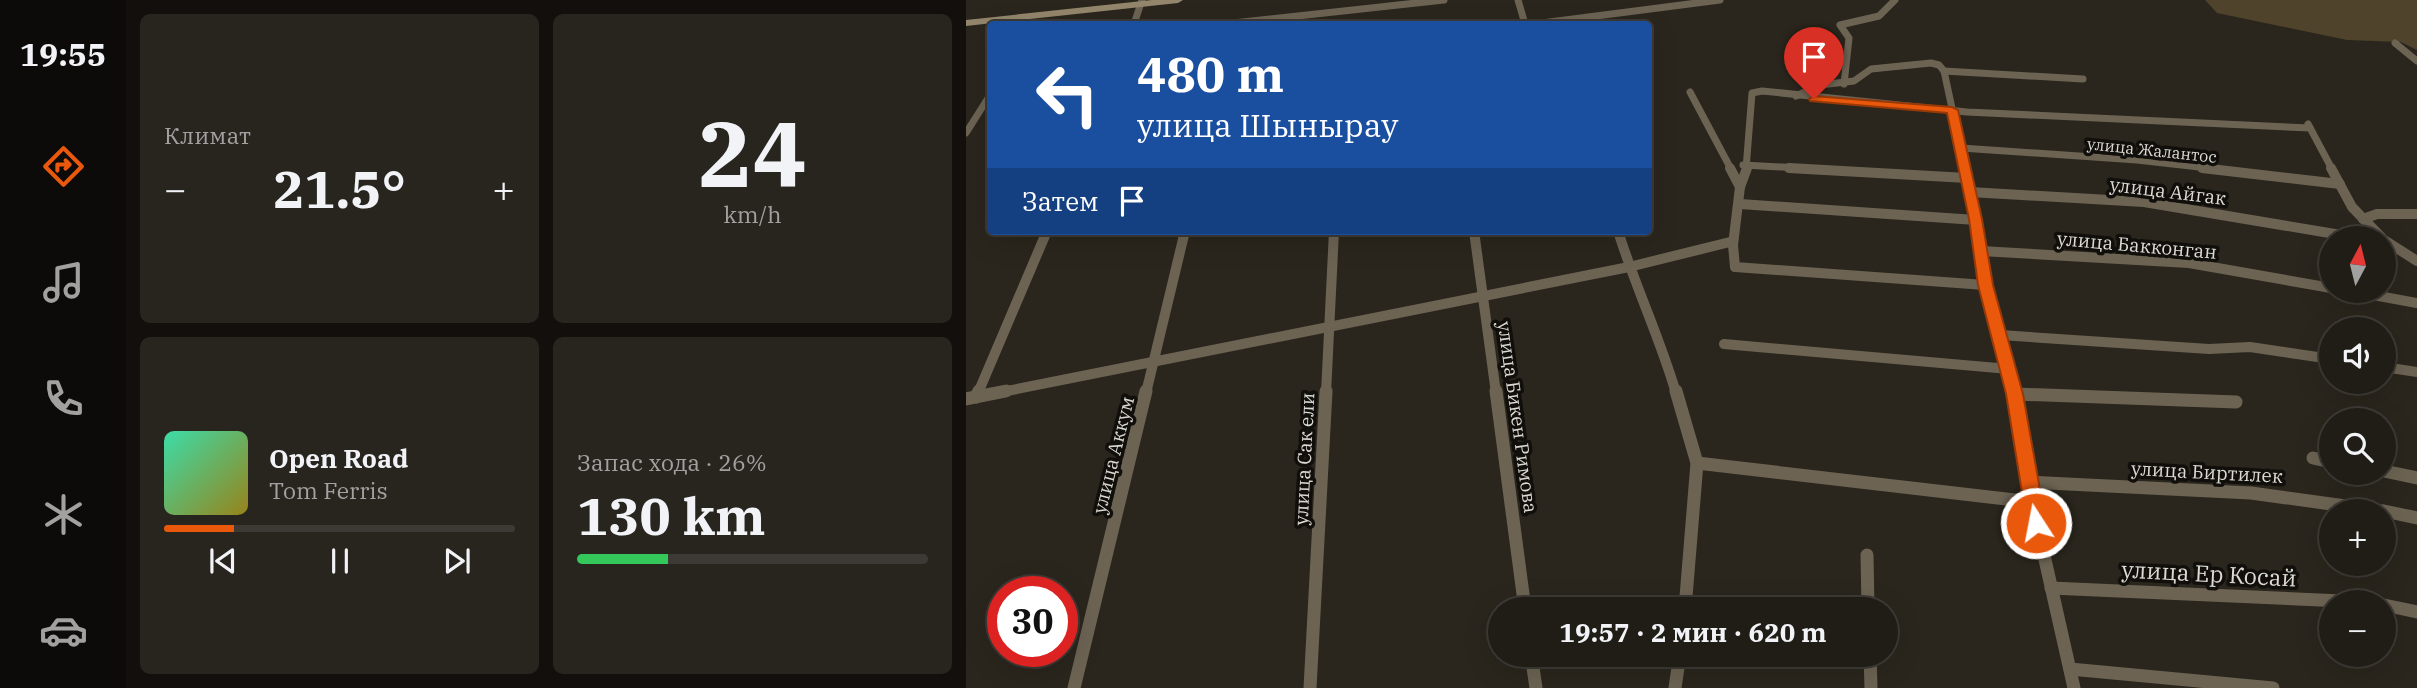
<!DOCTYPE html>
<html lang="ru">
<meta charset="utf-8">
<style>
body{margin:0;font-family:"IBM Plex Serif",serif;background:#28251f;color:#f1f3f6;height:100vh;display:flex;flex-direction:column;font-size:26px;white-space:nowrap}
*{box-sizing:border-box;margin:0}
p{font-size:23px;color:#a2a1a1}
.icon{flex:none;width:38px;height:38px;fill:none;stroke:currentColor;stroke-width:2;stroke-linecap:round;stroke-linejoin:round}
.map{position:relative;flex:1;overflow:hidden}
.side{display:flex;flex-direction:column;gap:14px;padding:14px;background:#120f0c;width:840px}
.side>*{flex:none}
.hud{position:absolute;left:21px;top:21px;width:665px;height:214px;border-radius:7px;box-shadow:0 7px 28px #0002,0 0 0 2px #3d3a35;background:#1a4fa0;color:#fff;overflow:hidden}
.needle{width:46px;rotate:7deg}
.buttons{position:absolute;left:1353px;top:226px;display:grid;gap:14px}
.buttons a{display:grid;place-items:center;width:77px;height:77px;border-radius:50%;background:#201c16;box-shadow:0 7px 28px #0002,0 0 0 2px #3d3a35;font-size:35px}
.speed{position:absolute;left:21px;top:576px;display:flex;gap:14px;font-size:35px;font-weight:700;text-align:center}
.speed>*{display:grid;place-content:center;width:91px;height:91px;border-radius:50%;background:#201c16;box-shadow:0 7px 28px #0002,0 0 0 2px #3d3a35;line-height:1}
.speed .limit{border:10px solid #d22;background:#fff;color:#111}
.pin{position:absolute;display:grid;place-items:center;width:60px;height:60px;color:#fff;margin:-72px -30px;border-radius:50% 50% 50% 0;rotate:-45deg;box-shadow:0 0 7px #0007}
.pin .icon{rotate:45deg}
.me{position:absolute;width:77px;margin:-38px;rotate:349deg;stroke-linejoin:round;filter:drop-shadow(0 0 5px #0008)}
.turn{display:flex;align-items:center;gap:24px;height:147px;padding:0 35px;font-size:32px}
.turn .icon{width:91px;height:91px;stroke-width:2.5}
.turn b{display:block;font-size:49px;line-height:60px}
.then{display:flex;align-items:center;height:66px;padding:0 35px;background:#0003;gap:14px;font-size:26px}
.big{font-size:52px;font-weight:700;line-height:1.1}
.side .card{flex:1;display:flex;flex-direction:column;justify-content:center;gap:10px;min-width:0;padding:0 24px;border-radius:10px;background:#28251f}
.side .dial{align-items:center;gap:0}
.dial b{font-size:91px;line-height:1}
.song{display:flex;align-items:center;gap:21px}
.cover{width:84px;height:84px;border-radius:10px;background:linear-gradient(135deg,hsl(160 70% 55%),hsl(50 70% 35%))}
.played{height:7px;border-radius:4px;background:linear-gradient(90deg,#ea580c 20%,#3d3a35 20%)}
.keys{display:flex;justify-content:space-around;direction:ltr}
.heat{display:flex;justify-content:space-between;align-items:center;font-size:38px;direction:ltr}
.charge{height:10px;border-radius:5px;background:linear-gradient(90deg,#34c759 26%,#3d3a35 0)}
.side .tiles{flex:1;display:grid;gap:14px;grid-template-columns:repeat(2,1fr)}
.trip{position:absolute;left:522px;top:597px;width:410px;height:70px;border-radius:35px;background:#201c16;box-shadow:0 7px 28px #0002,0 0 0 2px #3d3a35;font-weight:700;line-height:70px;text-align:center}
main{display:flex;flex:1;min-height:0}
.dock{display:flex;flex-direction:column;width:126px;justify-content:space-around;align-items:center;background:#0d0b09;color:#a2a1a1}
.dock .icon{width:49px;height:49px}
.dock .selected{color:#ea580c}
.dock b{font-size:32px;color:#f1f3f6}
.map>svg:first-child{display:block}
</style>
<main>
<nav class="dock">
<b>19:55</b>
<svg class="icon selected" aria-label="directions" viewBox="0 0 24 24"><path d="M12 3l9 9-9 9-9-9zM9 14v-3h6M13 9l2 2-2 2"/></svg>
<svg class="icon" aria-label="music" viewBox="0 0 24 24"><path d="M9 18V5l10-2v13"/><circle cx="6" cy="18" r="3"/><circle cx="16" cy="16" r="3"/></svg>
<svg class="icon" aria-label="phone" viewBox="0 0 24 24"><path d="M5 4h4l2 5-3 2q2 4 5 5l2-3 5 2v4C11 20 4 13 5 4z"/></svg>
<svg class="icon" aria-label="climate" viewBox="0 0 24 24"><path d="M12 3v18M4 7l16 10M4 17L20 7"/></svg>
<svg class="icon" aria-label="car" viewBox="0 0 24 24"><path d="M5 17H2v-5l4-1 3-4h7l3 4 3 1v5h-3M9 17h6M6 11h13"/><circle cx="7" cy="17" r="2"/><circle cx="17" cy="17" r="2"/></svg>
</nav>
<section class="side">
<div class="tiles">
<div class="card"><p>Климат</p>
<div class="heat"><a>−</a><b class="big">21.5°</b><a>+</a></div>
</div>
<div class="card dial"><b>24</b><p>km/h</p></div>
<div class="card">
<div class="song"><i class="cover"></i><div><b>Open Road</b><p>Tom Ferris</p></div></div>
<div class="played"></div>
<div class="keys"><svg class="icon" aria-label="previous" viewBox="0 0 24 24"><path d="M18 5L8 12l10 7zM5 5v14"/></svg><svg class="icon" aria-label="pause" viewBox="0 0 24 24"><path d="M8 5v14M16 5v14"/></svg><svg class="icon" aria-label="next" viewBox="0 0 24 24"><path d="M6 5l10 7-10 7zM19 5v14"/></svg></div>
</div>
<div class="card"><p>Запас хода · 26%</p><b class="big">130 km</b><div class="charge"></div></div>
</div>
</section>
<div class="map">
<svg width="1451" height="688" viewBox="0 0 1451 688">
<rect width="100%" height="100%" fill="#2a261d"/>
<polygon fill="#4f432c" points="1239,0 1451,0 1451,50 1435,42 1381,40 1251,13"/>
<g fill="none" stroke-linecap="round" stroke-linejoin="round">
<g stroke="#6c6353" stroke-width="7">
<polyline points="552,0 559,24"/>
<polyline points="168,24 176,0"/>
<polyline points="258,24 478,0"/>
<polyline points="568,24 754,0"/>
<polyline points="1429,43 1451,61"/>
<polyline points="978,71 1117,79"/>
<polyline points="878,84 883,38 874,25 913,16 929,0"/>
<polyline points="724,92 765,169"/>
<polyline points="830,96 854,85 888,81 905,69 965,63 973,65 978,71 999,169"/>
<polyline points="1342,124 1366,169"/>
<polyline points="0,133 24,95"/>
<polyline points="995,148 1171,160 1251,169"/>
<polyline points="777,165 853,169"/>
<polyline points="780,169 786,93 796,91 1001,112 1344,128"/>
</g>
<g stroke="#6c6353" stroke-width="10">
<polyline points="764,168 774,187 767,245 769,267 1019,285"/>
<polyline points="823,168 1001,178"/>
<polyline points="999,168 1019,285 1047,393"/>
<polyline points="1236,168 1374,184"/>
<polyline points="1365,168 1386,207 1416,238"/>
<polyline points="774,187 781,168"/>
<polyline points="1004,192 1178,202 1393,238"/>
<polyline points="774,204 1010,220"/>
<polyline points="1397,219 1411,214 1451,214"/>
<polyline points="508,231 530,393"/>
<path d="M652,231C669,286 694,338 710,393"/>
<polyline points="1418,240 1451,261"/>
<polyline points="1015,251 1223,263 1365,288"/>
<polyline points="1380,290 1451,303"/>
<polyline points="1034,335 1243,349 1284,347 1365,359"/>
<polyline points="758,344 1043,369"/>
<polyline points="1418,367 1451,372"/>
<polyline points="12,393 81,231"/>
<polyline points="31,393 663,267 764,242"/>
<polyline points="180,393 219,231"/>
<polyline points="360,393 368,231"/>
</g>
<g stroke="#6c6353" stroke-width="13">
<polyline points="530,391 559,609"/>
<polyline points="710,391 731,463 719,609"/>
<polyline points="1047,391 1066,502 1108,688"/>
<polyline points="1049,394 1270,402"/>
<polyline points="10,397 13,391"/>
<polyline points="0,399 40,391"/>
<polyline points="1347,458 1365,462"/>
<polyline points="731,463 1066,502"/>
<polyline points="1418,471 1451,478"/>
<polyline points="1063,482 1285,493 1416,511"/>
<polyline points="1418,511 1451,518"/>
<polyline points="901,555 902,609"/>
<polyline points="1085,588 1398,602"/>
<polyline points="1418,605 1451,612"/>
<polyline points="565,654 570,688"/>
<polyline points="904,654 905,688"/>
<polyline points="1104,669 1307,688"/>
<polyline points="108,688 180,391"/>
<polyline points="344,688 360,391"/>
<polyline points="709,688 714,654"/>
</g>
<polygon fill="#93866c" fill-rule="evenodd" points="186,0 217,0 212,3 0,26 0,20"/>
</g>
<polygon fill="#ea580c" stroke="#983908" stroke-width="2" points="848,96 986,107 992,110 1016,219 1027,285 1057,394 1080,523 1077,529 1070,532 1064,529 1061,523 1040,394 1012,285 1003,219 981,113 844,101 843,99"/>
<g text-anchor="middle" stroke-width="7" stroke-linejoin="round" paint-order="stroke">
<g font-size="16" fill="#dddad4" stroke="#110f0b">
<text transform="translate(1186 150) rotate(6)" y="6">улица Жалантос</text>
</g>
<g font-size="19" fill="#dddad4" stroke="#110f0b">
<text transform="translate(1202 191) rotate(7)" y="7">улица Айгак</text>
<text transform="translate(1171 245) rotate(5)" y="7">улица Бакконган</text>
<text transform="translate(552 417) rotate(82)" y="7">улица Бикен Римова</text>
<text transform="translate(147 455) rotate(-76)" y="7">улица Аккум</text>
<text transform="translate(338 459) rotate(-87)" y="7">улица Сак ели</text>
<text transform="translate(1241 472) rotate(3)" y="7">улица Биртилек</text>
</g>
<g font-size="23" fill="#dddad4" stroke="#110f0b">
<text transform="translate(1243 574) rotate(3)" y="8">улица Ер Косай</text>
</g>
</g>
</svg>
<div class="buttons">
<a><svg class="needle" viewBox="-14 -14 28 28"><path d="M0-13l5 13h-10z" fill="#e53935"/><path d="M0 13l5-13h-10z" fill="#a2a1a1"/></svg></a>
<a><svg class="icon" aria-label="sound" viewBox="0 0 24 24"><path d="M4 9h4l5-4v14l-5-4H4zM17 9q2 3 0 6"/></svg></a>
<a><svg class="icon" aria-label="search" viewBox="0 0 24 24"><circle cx="10" cy="10" r="6"/><path d="M15 15l6 6"/></svg></a>
<a>+</a>
<a>−</a>
</div>
<div class="speed"><div class="limit">30</div></div>
<div class="pin" style="left:848px;top:99px;background:#d93025"><svg class="icon" aria-label="arrive" viewBox="0 0 24 24"><path d="M6 21V4h12l-3 4 3 4H6"/></svg></div>
<svg class="me" style="left:1070px;top:523px" viewBox="-20 -20 40 40"><circle r="17" fill="#ea580c" stroke="#fff" stroke-width="3"/><path d="M0-11L8 9 0 5-8 9z" fill="#fff"/></svg>
<div class="trip">19:57 · 2 мин · 620 m</div>
<div class="hud">
<div class="turn"><svg class="icon" aria-label="left" viewBox="0 0 24 24"><path d="M17 20v-9H6M10 6l-5 5 5 5"/></svg><div><b>480 m</b>улица Шынырау</div></div>
<div class="then">Затем<svg class="icon" aria-label="arrive" viewBox="0 0 24 24"><path d="M6 21V4h12l-3 4 3 4H6"/></svg></div>
</div>
</div>
</main>
